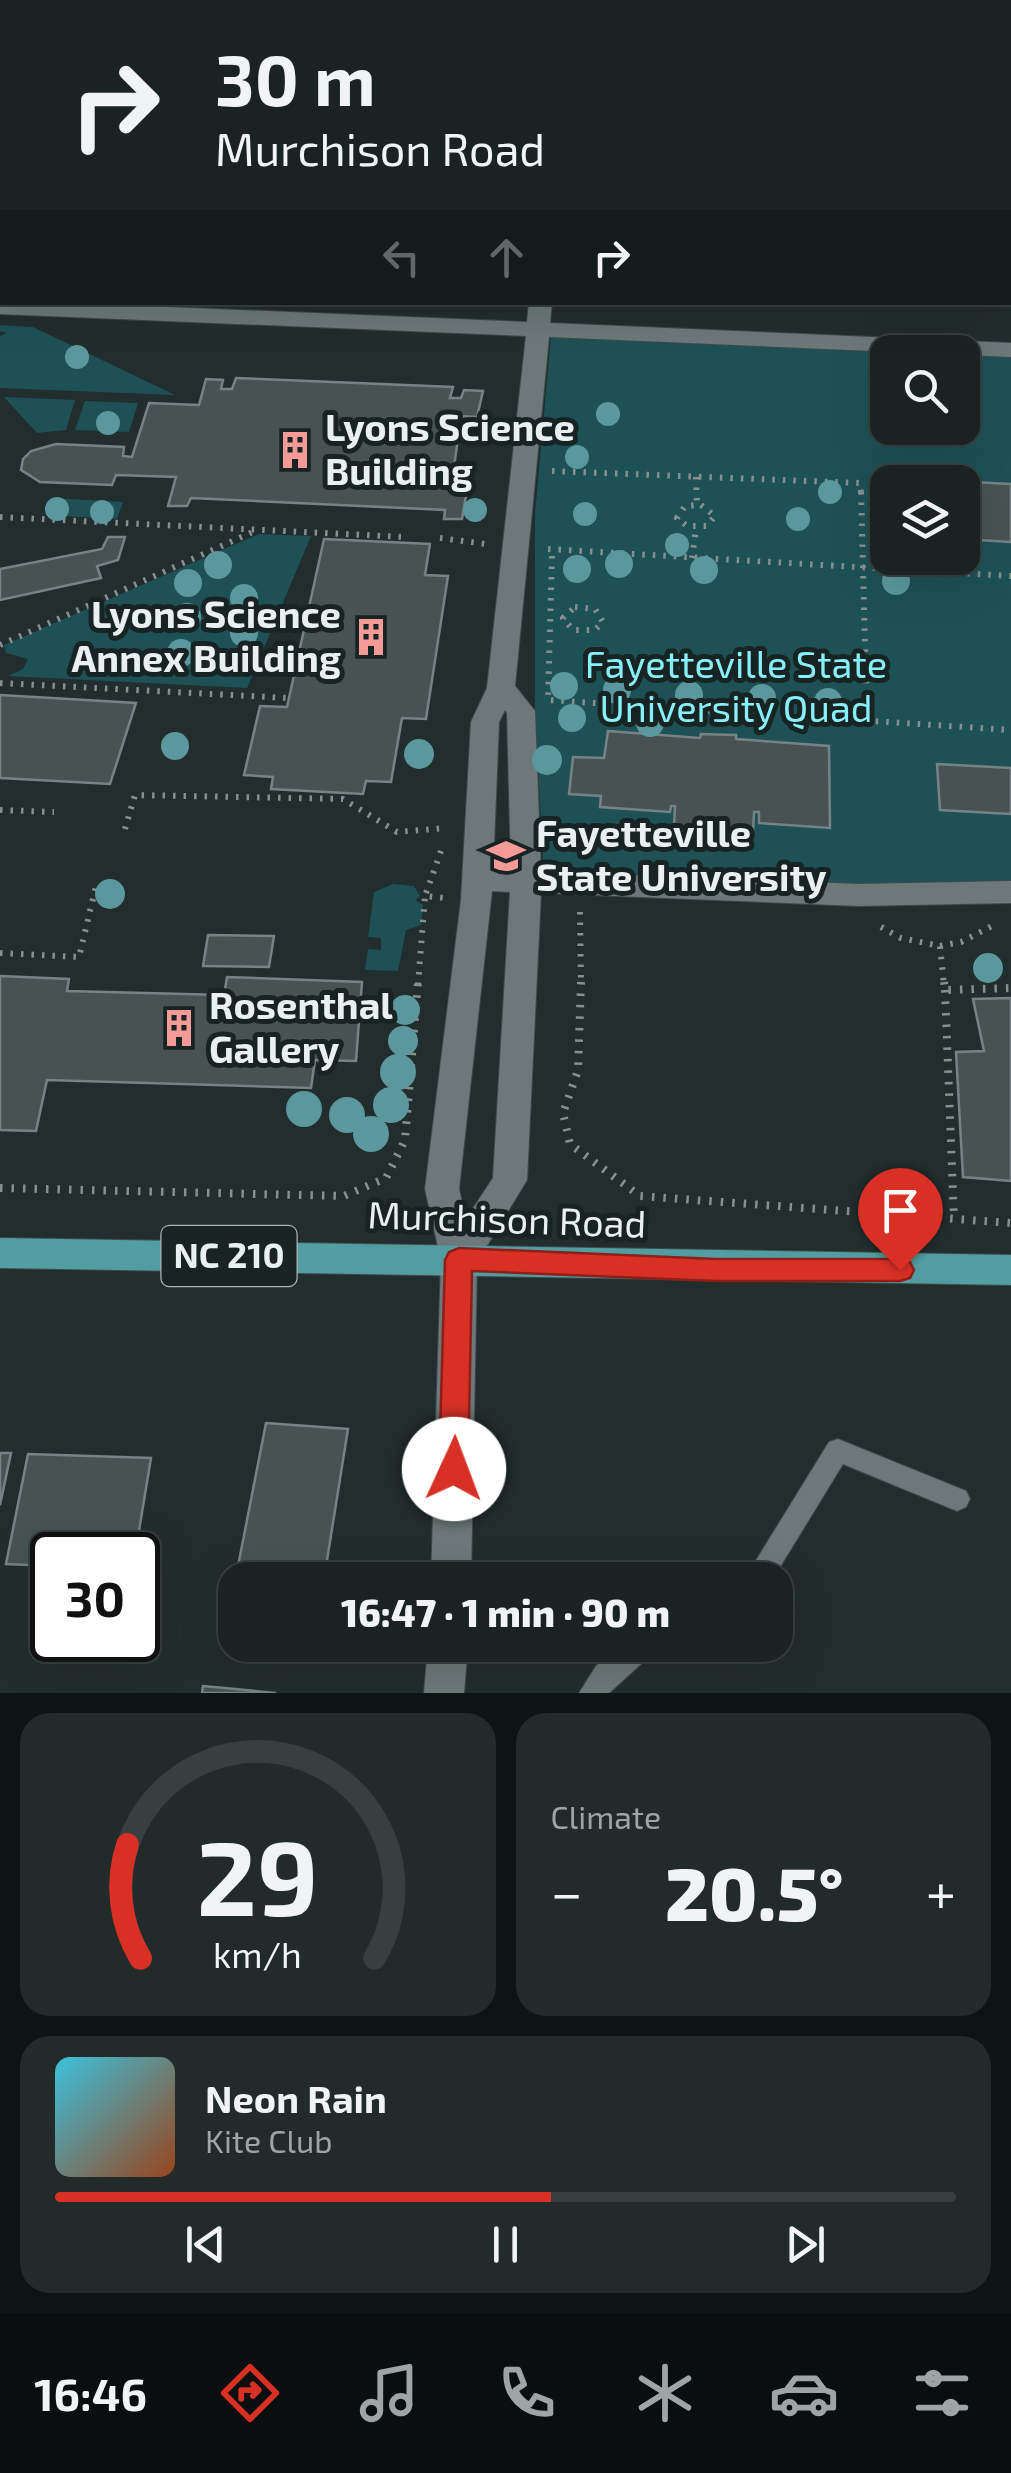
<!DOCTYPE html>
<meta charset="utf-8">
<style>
body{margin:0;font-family:"Exo 2",sans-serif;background:#232a2a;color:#f1f3f6;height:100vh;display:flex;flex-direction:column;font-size:38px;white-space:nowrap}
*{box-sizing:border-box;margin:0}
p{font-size:32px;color:#9fa4a5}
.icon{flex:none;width:55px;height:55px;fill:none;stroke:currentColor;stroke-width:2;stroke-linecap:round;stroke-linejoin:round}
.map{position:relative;height:1693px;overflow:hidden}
.sheet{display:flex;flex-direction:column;gap:20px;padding:20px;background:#0e1313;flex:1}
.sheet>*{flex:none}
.banner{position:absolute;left:0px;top:0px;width:1012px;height:305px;box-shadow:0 10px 40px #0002,0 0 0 2px #383f40;background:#1a2222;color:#f1f3f6;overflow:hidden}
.buttons{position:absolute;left:870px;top:335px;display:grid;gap:20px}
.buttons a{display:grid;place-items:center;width:110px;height:110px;border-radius:20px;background:#1a2222;box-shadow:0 10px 40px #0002,0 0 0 2px #383f40;font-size:50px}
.speed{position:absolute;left:30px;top:1532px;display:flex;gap:20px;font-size:50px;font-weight:700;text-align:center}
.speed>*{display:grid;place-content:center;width:130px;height:130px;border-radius:50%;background:#1a2222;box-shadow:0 10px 40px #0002,0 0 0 2px #383f40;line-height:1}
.speed .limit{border:5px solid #111;border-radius:15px;background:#fff;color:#111}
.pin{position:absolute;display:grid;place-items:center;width:85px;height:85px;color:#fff;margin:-102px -42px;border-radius:50% 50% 50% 0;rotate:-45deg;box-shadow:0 0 10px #0007}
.pin .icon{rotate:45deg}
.me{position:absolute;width:110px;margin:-55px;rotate:2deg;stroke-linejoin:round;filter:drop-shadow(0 0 8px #0008)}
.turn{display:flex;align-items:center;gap:35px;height:210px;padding:0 50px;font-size:45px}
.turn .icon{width:130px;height:130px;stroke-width:2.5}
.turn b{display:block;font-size:70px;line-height:85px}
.lanes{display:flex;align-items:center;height:95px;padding:0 50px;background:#0003;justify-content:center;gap:50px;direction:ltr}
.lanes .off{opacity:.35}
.big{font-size:75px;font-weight:800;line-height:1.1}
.sheet .card{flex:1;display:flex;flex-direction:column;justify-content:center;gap:15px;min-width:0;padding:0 35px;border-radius:30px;background:#232a2a}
.sheet .dial{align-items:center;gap:0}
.dial svg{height:260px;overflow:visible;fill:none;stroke:#383f40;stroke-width:7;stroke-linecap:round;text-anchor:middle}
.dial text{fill:#f1f3f6;stroke:none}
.song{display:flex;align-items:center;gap:30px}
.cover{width:120px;height:120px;border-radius:15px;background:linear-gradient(135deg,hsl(190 70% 55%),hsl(20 70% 35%))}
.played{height:10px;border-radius:5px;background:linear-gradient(90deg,#d93025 55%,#383f40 55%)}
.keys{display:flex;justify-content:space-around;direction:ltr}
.heat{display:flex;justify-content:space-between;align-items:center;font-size:55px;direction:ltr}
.sheet .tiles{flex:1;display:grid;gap:20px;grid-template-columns:1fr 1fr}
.card:last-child{grid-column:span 2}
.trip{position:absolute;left:218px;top:1562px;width:575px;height:100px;border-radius:30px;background:#1a2222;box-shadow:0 10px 40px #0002,0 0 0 2px #383f40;font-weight:800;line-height:100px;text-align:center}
.tab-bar{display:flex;height:160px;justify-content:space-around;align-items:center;background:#0a0e0e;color:#9fa4a5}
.tab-bar .icon{width:70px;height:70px}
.tab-bar .active{color:#d93025}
.tab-bar b{font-size:45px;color:#f1f3f6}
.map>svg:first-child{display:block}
</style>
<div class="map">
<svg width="1011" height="1693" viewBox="0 0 1011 1693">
<rect width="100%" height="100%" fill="#222d2e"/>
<g fill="#1d5156" fill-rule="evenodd">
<polygon points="0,325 33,327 175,395 0,388 0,336 7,333 0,331"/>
<path d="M551,337L947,352H888V428H962L963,353L1011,356V888L544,877L535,711V513ZM888,482H962V558H888Z"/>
<polygon points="4,397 75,400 66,430 37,433"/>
<polygon points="85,401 138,403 129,432 75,430"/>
<polygon points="51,498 123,502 117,519 45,515"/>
<polygon points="259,534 311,536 247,688 8,676 23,669 28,659 6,653 4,645"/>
<polygon points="393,884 414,886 420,896 415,900 423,905 421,925 406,930 398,971 365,970 368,949 381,950 381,938 368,937 374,892"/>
</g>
<g fill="#475353" stroke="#768283" stroke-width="2.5">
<polygon points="236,378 453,387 450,398 461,398 464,390 483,391 477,417 461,416 451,489 467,490 462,519 444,519 445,510 191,498 187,506 168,506 176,477 116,475 112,485 40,482 21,470 23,459 31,451 56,444 124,447 123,456 132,457 149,403 199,405 206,379 223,380 221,389 232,389"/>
<polygon points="913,479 1011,484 1011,542 962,539 962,482 913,482"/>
<polygon points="108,537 125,537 118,560 97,566 101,578 0,600 0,569 102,549"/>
<polygon points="324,539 430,544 425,575 448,576 426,719 402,718 391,782 366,781 363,794 271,789 273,777 244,775 260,706 287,707"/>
<polygon points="0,695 136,703 110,784 0,778"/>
<polygon points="608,731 700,738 701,734 736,735 736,739 829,746 830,828 759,823 759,812 754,812 753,832 674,827 675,806 671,806 670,812 600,807 601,796 569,794 573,757 604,758"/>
<polygon points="937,764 1011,768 1011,814 940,810"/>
<polygon points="208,935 274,936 269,967 203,966"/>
<polygon points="0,976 69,979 67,991 224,995 227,977 362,982 356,1061 315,1060 311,1088 47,1080 36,1131 0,1130"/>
<polygon points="1011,998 1011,1181 963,1177 956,1052 984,1051 973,999"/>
<polygon points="266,1423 348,1429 325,1573 238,1566"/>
<polygon points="0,1453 11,1453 0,1505"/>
<polygon points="28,1454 151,1458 135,1555 52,1555 52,1566 6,1564"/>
<polygon points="203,1686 276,1693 202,1693"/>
</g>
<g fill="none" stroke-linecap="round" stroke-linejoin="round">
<g stroke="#404a4b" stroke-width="2">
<g id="lane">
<polygon points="838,1439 966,1491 970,1499 966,1507 957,1511 843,1464 772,1580 744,1580 829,1442"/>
<polygon points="622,1645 656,1645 652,1654 609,1693 579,1693 596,1666"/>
</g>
</g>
<g stroke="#404a4b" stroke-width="2">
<g id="street">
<polygon points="550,0 570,0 571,2 552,2"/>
<rect x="1010" y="207" width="1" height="14"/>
<path d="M0,300L527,322L529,302H552L550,323L1011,343V357L549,337L515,686L535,711L541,872L859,884L1011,881V903L859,906L541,893L527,1180L477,1262L471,1580H431L441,1260L425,1189L461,900L471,722L487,688L526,336L0,314ZM505,710L507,713L511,870H493L499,722ZM492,891L510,892L493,1178L466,1219L459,1189Z"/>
<polygon points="428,1645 468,1645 464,1693 424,1693"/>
</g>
</g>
<g stroke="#404a4b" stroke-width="2">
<polygon id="primary" points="0,1238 1011,1255 1011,1285 0,1268"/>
</g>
<g stroke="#879091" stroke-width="6" stroke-dasharray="2.5 8" stroke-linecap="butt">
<polyline points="897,465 902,482"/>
<polyline points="552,471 860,483 861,492 888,493"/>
<polyline points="696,477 697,504"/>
<polyline points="861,492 867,721"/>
<polygon points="701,505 715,516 707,526 687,526 677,518 685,506"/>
<polyline points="0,517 405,537"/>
<polyline points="440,538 486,544"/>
<polyline points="548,549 1011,576"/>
<polyline points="552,556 548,700 1011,730"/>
<polyline points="692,558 696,528"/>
<polygon points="575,607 595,609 603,622 595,630 573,630 563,618"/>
<polyline points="0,645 255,531"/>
<polyline points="0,683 289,698"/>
<polyline points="0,810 54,812"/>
<polyline points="125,829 135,795 343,799 397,832 446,828"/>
<polyline points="441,851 425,896 444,898"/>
<polyline points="580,912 581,985"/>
<polyline points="881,927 901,938 940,946 944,985"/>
<polyline points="940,946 961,942 994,925"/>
<polyline points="0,953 79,957 96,886"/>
<polyline points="418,985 425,896"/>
</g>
<g stroke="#879091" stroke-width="8" stroke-dasharray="2.5 9" stroke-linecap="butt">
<polyline points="581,982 578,1070 563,1113 570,1144 640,1196 1011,1223"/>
<polyline points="944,982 945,990 1011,988"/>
<polyline points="945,990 954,1219"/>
<polyline points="0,1188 344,1196 386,1178 405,1140 418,982"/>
</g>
<use href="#lane" fill="#6c7879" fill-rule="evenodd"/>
<use href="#street" fill="#6c7879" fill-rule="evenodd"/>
<use href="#primary" fill="#519da2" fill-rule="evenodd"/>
</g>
<g fill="#5a989d">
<circle cx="77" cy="357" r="12"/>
<circle cx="608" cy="414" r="12"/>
<circle cx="108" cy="423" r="12"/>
<circle cx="577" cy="457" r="12"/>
<circle cx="830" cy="492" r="12"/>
<circle cx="57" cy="509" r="12"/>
<circle cx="475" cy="510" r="12"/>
<circle cx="102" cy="512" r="12"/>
<circle cx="585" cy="514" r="12"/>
<circle cx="798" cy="519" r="12"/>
<circle cx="677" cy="545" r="12"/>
<circle cx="619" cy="564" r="14"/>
<circle cx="218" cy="565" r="14"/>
<circle cx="577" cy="569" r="14"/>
<circle cx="704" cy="570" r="14"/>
<circle cx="896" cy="581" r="14"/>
<circle cx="188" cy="583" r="14"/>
<circle cx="244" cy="598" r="14"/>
<circle cx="187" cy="617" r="14"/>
<circle cx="244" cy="633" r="14"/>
<circle cx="181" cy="653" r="14"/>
<circle cx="564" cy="686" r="14"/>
<circle cx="617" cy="690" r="14"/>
<circle cx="689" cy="695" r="14"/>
<circle cx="762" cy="698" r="14"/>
<circle cx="828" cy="702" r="14"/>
<circle cx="572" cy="718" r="14"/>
<circle cx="650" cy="723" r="14"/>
<circle cx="175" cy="746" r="14"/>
<circle cx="419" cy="754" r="15"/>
<circle cx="547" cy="760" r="15"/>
<circle cx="110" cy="894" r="15"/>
<circle cx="988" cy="968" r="15"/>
<circle cx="405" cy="1010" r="15"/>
<circle cx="403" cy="1041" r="15"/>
<circle cx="398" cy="1072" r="18"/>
<circle cx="391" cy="1105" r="18"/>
<circle cx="304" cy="1109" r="18"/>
<circle cx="347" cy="1115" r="18"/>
<circle cx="371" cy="1134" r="18"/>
</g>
<polygon fill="#d93025" stroke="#8d1f18" stroke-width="2.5" points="459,1248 716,1259 900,1259 910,1262 914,1270 910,1278 900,1281 716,1281 472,1271 468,1469 464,1478 454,1482 444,1478 439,1469 445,1260 449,1252"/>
<defs>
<g id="building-bare" transform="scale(3)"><path d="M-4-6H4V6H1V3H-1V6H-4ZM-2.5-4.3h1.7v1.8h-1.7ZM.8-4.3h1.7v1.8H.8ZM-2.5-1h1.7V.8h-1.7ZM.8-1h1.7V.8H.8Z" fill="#f59b97" stroke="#182324" stroke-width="2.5" paint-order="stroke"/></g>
<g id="university-bare" transform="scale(3)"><path d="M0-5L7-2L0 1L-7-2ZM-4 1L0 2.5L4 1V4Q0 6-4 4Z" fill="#f59b97" stroke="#182324" stroke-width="2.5" paint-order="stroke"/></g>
</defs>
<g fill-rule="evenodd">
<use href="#building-bare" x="295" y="450"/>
<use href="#building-bare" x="371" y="637"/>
<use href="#university-bare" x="506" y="856"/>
<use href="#building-bare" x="179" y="1028"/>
</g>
<g text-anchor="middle" stroke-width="10" stroke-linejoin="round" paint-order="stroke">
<rect fill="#182324" stroke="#aab2b4" stroke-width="2.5" x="161.5" y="1226" width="135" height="60" rx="8"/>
<g font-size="35" font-weight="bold" fill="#e9f0f1">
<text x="229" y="1268">NC 210</text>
</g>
<g font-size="38" font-weight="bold" fill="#e9f0f1" stroke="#182324" text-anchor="start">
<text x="325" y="441">Lyons Science<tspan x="325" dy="44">Building</tspan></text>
<text x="341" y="628" text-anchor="end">Lyons Science<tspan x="341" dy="44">Annex Building</tspan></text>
<text x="536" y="847">Fayetteville<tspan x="536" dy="44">State University</tspan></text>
<text x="209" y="1019">Rosenthal<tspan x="209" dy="44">Gallery</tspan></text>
</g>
<g font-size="38" fill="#87eff8" stroke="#182324">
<text x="736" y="678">Fayetteville State<tspan x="736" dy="44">University Quad</tspan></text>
</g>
<g font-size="38" fill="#e9f0f1" stroke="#182324">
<text transform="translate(507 1220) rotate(2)" y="13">Murchison Road</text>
</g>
</g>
</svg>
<div class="buttons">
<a><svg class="icon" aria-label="search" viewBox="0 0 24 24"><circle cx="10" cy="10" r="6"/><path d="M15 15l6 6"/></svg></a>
<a><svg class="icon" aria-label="layers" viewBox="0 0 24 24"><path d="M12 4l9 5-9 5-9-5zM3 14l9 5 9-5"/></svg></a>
</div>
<div class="speed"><div class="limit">30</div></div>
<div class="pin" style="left:900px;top:1270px;background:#d93025"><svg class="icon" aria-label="arrive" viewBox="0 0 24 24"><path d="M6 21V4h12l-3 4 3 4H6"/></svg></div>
<svg class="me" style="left:454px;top:1469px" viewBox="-20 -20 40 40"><circle r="19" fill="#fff"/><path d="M0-13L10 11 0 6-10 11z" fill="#d93025"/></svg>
<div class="trip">16:47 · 1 min · 90 m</div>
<div class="banner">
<div class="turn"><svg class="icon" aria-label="right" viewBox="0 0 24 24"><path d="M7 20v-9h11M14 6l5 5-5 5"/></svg><div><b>30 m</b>Murchison Road</div></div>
<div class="lanes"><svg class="icon off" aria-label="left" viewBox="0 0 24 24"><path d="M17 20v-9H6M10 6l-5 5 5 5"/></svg><svg class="icon off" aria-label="ahead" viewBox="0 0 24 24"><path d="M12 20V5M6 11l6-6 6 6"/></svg><svg class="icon" aria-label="right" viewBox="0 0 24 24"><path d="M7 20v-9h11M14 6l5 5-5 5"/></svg></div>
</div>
</div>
<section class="sheet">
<div class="tiles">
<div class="card dial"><svg viewBox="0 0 100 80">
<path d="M14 69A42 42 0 1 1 86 69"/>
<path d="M14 69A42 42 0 0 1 10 34" stroke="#d93025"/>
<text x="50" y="56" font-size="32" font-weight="700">29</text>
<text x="50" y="72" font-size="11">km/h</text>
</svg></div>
<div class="card"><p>Climate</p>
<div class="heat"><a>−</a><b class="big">20.5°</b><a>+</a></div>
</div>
<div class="card">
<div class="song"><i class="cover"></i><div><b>Neon Rain</b><p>Kite Club</p></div></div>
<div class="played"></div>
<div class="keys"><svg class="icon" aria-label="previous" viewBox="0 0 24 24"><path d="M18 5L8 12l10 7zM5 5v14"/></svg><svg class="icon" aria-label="pause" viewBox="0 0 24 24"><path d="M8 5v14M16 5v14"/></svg><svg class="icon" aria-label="next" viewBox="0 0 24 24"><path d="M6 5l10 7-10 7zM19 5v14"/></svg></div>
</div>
</div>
</section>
<nav class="tab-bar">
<b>16:46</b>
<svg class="icon active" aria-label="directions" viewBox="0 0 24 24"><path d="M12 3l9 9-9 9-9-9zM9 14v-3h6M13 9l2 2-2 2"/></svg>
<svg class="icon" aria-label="music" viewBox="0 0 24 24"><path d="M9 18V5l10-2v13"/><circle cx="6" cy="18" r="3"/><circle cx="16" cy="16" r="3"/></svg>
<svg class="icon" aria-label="phone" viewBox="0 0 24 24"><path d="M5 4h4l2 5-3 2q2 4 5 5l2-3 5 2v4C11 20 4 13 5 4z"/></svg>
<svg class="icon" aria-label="climate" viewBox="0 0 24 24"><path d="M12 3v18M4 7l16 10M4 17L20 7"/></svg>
<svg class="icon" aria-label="car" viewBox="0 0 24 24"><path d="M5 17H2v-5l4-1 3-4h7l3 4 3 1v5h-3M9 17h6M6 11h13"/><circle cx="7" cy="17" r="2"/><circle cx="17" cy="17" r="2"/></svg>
<svg class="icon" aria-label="filters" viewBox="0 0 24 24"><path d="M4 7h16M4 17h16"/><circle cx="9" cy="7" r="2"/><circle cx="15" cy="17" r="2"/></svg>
</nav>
